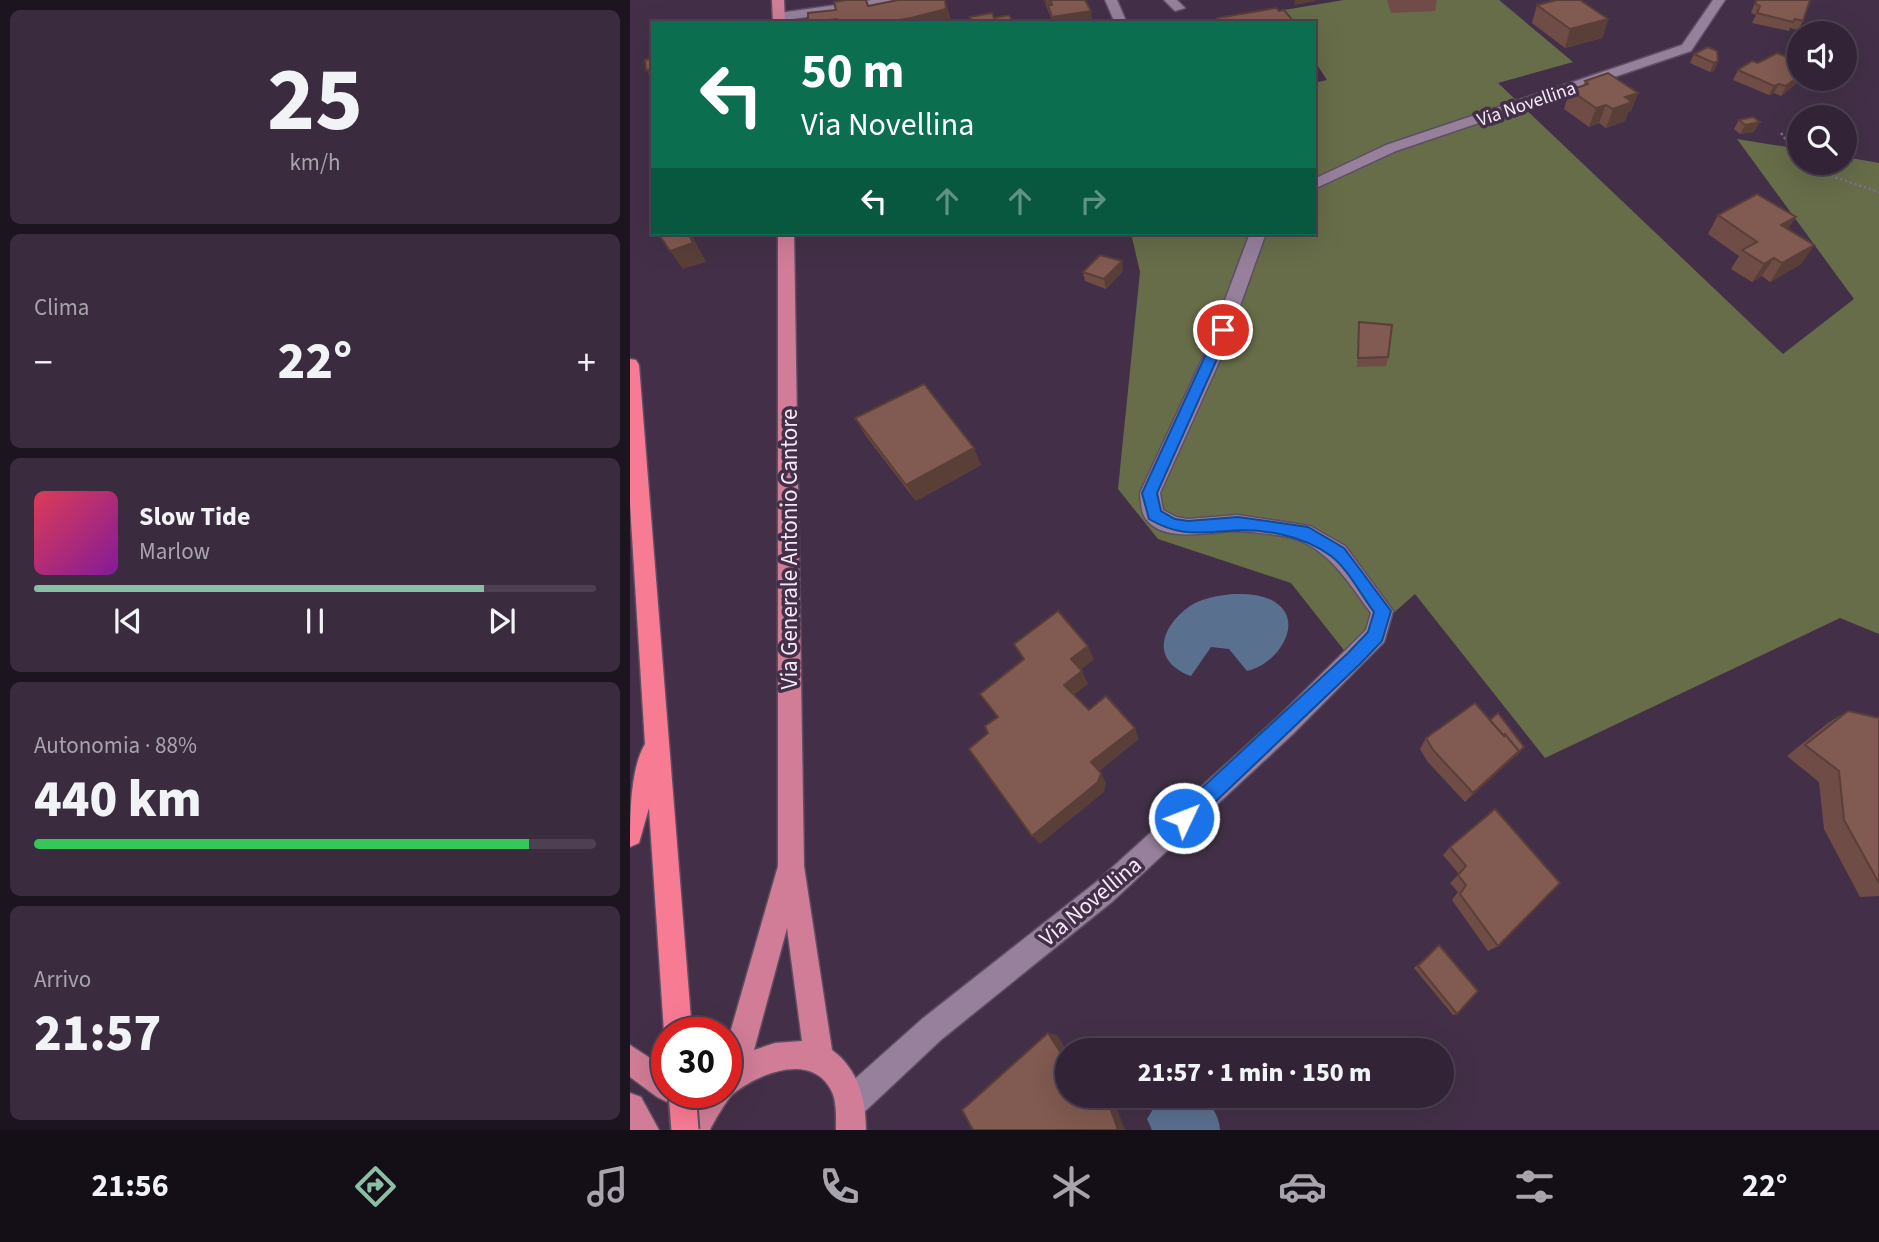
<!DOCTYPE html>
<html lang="it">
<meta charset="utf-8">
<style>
body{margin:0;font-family:"Source Sans 3",sans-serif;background:#3a2c3e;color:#f1f3f6;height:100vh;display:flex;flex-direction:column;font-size:26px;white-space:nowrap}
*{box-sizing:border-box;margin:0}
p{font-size:23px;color:#a8a4ad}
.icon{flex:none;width:38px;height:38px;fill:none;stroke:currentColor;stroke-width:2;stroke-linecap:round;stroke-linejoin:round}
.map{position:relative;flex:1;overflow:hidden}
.sheet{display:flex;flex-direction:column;gap:10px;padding:10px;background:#1c141e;width:630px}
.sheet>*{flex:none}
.banner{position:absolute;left:21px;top:21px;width:665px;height:214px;border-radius:0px;box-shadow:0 7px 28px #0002,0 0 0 2px #4d4151;background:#0b6e4f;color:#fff;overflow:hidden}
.tools{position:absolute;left:1157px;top:21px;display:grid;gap:14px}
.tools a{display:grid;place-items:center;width:70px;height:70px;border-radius:50%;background:#322436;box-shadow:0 7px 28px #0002,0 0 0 2px #4d4151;font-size:35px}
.speed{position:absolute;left:21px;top:1017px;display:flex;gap:14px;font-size:35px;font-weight:700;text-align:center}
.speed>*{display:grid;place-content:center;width:91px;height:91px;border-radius:50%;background:#322436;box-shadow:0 7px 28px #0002,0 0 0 2px #4d4151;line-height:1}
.speed .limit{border:10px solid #d22;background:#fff;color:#111}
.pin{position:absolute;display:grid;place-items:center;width:60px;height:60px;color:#fff;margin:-30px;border:4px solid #fff;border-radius:50%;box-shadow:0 2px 7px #0007}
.me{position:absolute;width:77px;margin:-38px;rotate:47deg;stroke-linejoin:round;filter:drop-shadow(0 0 5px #0008)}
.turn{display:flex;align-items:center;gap:24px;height:147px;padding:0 35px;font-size:32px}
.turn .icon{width:91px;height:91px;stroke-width:2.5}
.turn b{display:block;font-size:49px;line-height:60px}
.lanes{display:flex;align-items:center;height:66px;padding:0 35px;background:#0003;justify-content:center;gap:35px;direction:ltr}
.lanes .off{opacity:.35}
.big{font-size:52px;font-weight:800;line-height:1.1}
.sheet .card{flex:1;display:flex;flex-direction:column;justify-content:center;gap:10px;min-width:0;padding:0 24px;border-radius:10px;background:#3a2c3e}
.sheet .dial{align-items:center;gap:0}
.dial b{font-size:91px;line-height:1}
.song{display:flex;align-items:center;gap:21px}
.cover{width:84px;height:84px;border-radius:10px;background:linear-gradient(135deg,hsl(350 70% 55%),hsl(290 70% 35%))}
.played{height:7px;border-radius:4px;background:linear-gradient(90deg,#8abfa5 80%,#4d4151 80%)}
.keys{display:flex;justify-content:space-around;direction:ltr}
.heat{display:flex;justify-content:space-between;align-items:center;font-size:38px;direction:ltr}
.charge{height:10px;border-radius:5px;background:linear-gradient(90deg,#34c759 88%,#4d4151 0)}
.trip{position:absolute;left:425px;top:1038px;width:399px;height:70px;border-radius:35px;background:#322436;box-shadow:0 7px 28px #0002,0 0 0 2px #4d4151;font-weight:800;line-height:70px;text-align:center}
.dock{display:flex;height:112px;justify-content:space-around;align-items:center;background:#140e16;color:#a8a4ad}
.dock .icon{width:49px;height:49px}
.dock .current{color:#8abfa5}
.dock b{font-size:32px;color:#f1f3f6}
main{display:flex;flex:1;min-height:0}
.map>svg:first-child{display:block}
</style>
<main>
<section class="sheet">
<div class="card dial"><b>25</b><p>km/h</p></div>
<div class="card"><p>Clima</p>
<div class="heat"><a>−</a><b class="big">22°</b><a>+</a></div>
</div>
<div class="card">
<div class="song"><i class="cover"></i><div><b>Slow Tide</b><p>Marlow</p></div></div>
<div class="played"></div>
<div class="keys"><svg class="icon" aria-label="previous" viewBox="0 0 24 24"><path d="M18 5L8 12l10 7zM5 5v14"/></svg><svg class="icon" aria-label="pause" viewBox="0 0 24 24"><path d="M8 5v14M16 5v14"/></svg><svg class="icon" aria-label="next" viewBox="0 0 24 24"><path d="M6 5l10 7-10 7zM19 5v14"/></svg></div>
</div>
<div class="card"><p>Autonomia · 88%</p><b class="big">440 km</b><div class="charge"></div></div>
<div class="card"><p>Arrivo</p><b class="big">21:57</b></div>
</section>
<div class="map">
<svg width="1249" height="1130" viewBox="0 0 1249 1130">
<rect width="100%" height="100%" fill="#433048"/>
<polygon fill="#676d49" points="714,0 869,0 943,62 868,83 1153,354 1224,299 1107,139 1169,149 1169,163 1214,163 1215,157 1249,163 1249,634 1210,618 915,758 785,594 717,654 661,583 528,539 488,489 510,272 501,233 684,233 684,83 697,80 684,60 684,23 662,23 654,10"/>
<g fill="#5a708f">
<path d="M602,594C617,594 632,594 645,602C677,623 645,666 617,671L599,649L581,647L561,676C520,661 530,627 560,606C572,598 588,596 602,594Z"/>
<path d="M537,1096C564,1095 587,1099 590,1130H522L517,1119L525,1106Z"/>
</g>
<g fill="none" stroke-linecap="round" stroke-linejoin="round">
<g stroke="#5e4e62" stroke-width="3">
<g id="minor">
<polygon points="242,0 273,0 267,4 149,21 143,17 149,13"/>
<polygon points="475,0 487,0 497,23 485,23"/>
<polygon points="534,0 547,0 555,8 545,11"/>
<polygon points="1083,0 1095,0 1061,51 766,151 684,189 684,179 756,145 1052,45"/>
<path d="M620,233H636L594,351L530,493L533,510L546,517L558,519L608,515L680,526L715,546L763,611L754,642L663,734L483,901L312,1039L231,1115L220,1119L209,1115L205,1104L209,1093L292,1019L465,883L647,718L736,630L741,613C720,585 704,556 671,541C658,535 623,532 608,531C582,531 534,544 516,519C511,513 511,501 510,493L576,351Z"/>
</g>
</g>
<g stroke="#5e4e62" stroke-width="3">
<g id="major">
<polygon points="142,0 154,0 155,23 143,23"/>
<path d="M148,233H164L174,866L202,1050C228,1069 236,1099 236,1130H206C206,1118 207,1103 202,1092C183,1051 129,1073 103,1094C98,1098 83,1123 80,1130H50L60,1103L69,1092H96V1047L148,866ZM157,928L172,1041L145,1043L124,1050Z"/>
<polygon points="0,1045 37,1069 37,1092 50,1092 47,1097 37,1102 27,1097 0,1077"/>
<polygon points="0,1093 11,1097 29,1130 0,1130"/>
</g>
</g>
<g stroke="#5e4e62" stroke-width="3">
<path id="highway" d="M0,359L6,360L9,365L62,1032H37V1039L34,1032L19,808L9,843L0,847C0,816 0,769 15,744L0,504Z"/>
</g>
<g stroke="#7f6f84" stroke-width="2.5" stroke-dasharray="2.5 2.5" stroke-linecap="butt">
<polyline points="1151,133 1169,157"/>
<polyline points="1179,163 1207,178 1249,192"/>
</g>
<use href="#minor" fill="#96809c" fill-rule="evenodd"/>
<use href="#major" fill="#d17d97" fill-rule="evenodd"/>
<use href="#highway" fill="#f87b94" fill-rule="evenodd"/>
<g stroke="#5e4e62" stroke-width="31" stroke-linecap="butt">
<polyline id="highway-bridge" points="52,1092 55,1130"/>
</g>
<use href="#highway-bridge" stroke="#f87b94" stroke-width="27"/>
</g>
<g fill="#6f4d46">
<polygon points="414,0 455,0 462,20 444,23 423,23"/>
<polygon points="757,0 807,0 805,11 761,13"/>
<polygon points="1126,0 1173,21 1168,30 1160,28 1159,31 1122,23 1126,15 1121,13"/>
<polygon points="907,5 978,19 972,38 935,48 902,23"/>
<polygon points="1064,54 1088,61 1084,71 1080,72 1060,63"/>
<polygon points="1108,70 1169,79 1172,79 1151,96 1144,93 1139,95 1103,80"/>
<polygon points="955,81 1008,93 1001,111 998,112 995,121 976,128 969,123 959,127 934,109 940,90 953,86"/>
<polygon points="1109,120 1124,132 1110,134 1104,129"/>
<polygon points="1088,215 1158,229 1184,245 1171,264 1140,282 1132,276 1122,282 1101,269 1109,256 1078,234"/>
<polygon points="493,271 476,289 455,281 453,272"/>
<polygon points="729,322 758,357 756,366 727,367"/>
<polygon points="225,418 351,465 286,501 236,436"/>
<polygon points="1218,711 1249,718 1249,896 1230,897 1194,829 1189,782 1157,756 1198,723"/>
<polygon points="860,720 894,747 880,761 835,802 797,761 790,749 796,738"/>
<polygon points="865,809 868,946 858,951 822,900 828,892 820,883 829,874 813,855 820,847"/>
<polygon points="809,945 827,1014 823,1015 784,968"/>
</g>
<g fill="#5a3f39">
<polygon points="665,0 685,0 685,1 664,5"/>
<polygon points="316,3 322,23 251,23"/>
<polygon points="461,11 462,20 444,23 423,23 422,17"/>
<polygon points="207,19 221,20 222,23 178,22"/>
<polygon points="978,19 972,38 935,48 940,29"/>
<polygon points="1088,61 1084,71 1080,72 1084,63"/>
<polygon points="23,69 23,82 16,70"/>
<polygon points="1169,76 1169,79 1172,79 1151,96 1156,86"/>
<polygon points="1149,84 1144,93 1139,95 1144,86"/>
<polygon points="1008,93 1001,111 998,112 995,121 976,128 983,109 995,97"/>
<polygon points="976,105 969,123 959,127 966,108"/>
<polygon points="1130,122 1124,132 1110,134 1115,125"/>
<polygon points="1166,217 1154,235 1151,225"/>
<polygon points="58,233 60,233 63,237 76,262 53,269 40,251"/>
<polygon points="79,233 96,233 81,235"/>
<polygon points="1184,245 1171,264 1140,282 1152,263"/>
<polygon points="1144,258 1132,276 1122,282 1134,264"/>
<polygon points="492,261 493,271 476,289 474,279"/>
<polygon points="344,448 351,465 286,501 276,485"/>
<polygon points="458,646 464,660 447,672 441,659"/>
<polygon points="452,671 458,684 441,697 434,685"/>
<polygon points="505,728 509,739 467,773 461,762"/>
<polygon points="894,747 880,761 835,802 843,793"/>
<polygon points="471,773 476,783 474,792 410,844 402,836"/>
<polygon points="418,1033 427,1035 438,1052 438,1064"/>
<polygon points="476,1096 482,1096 495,1130 488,1130"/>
</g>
<g fill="#815a51" stroke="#5a3f39" stroke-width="2">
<polygon points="216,0 236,0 238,6 268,0 315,0 316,9 281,18 251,23 222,23 221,20 208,22 207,19 178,22 178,13 206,10 204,2"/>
<polygon points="415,0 455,0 461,11 422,17 418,5 422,5 421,2 416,3"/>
<polygon points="927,0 950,0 978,19 940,29 907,5"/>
<polygon points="1127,0 1180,0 1173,21 1165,19 1163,22 1127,13 1130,6 1125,4"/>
<polygon points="646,8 649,11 654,10 665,23 590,23 587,18"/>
<polygon points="362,13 364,18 379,15 383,22 342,23 340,17"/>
<polygon points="310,18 312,23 284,23"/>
<polygon points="96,20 97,23 83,23"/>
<polygon points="1078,47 1087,51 1088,61 1084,63 1064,54"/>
<polygon points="1147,53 1169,62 1169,76 1156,86 1149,84 1144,86 1108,70 1122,61 1128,63"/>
<polygon points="23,58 23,69 16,70 15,60"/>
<polygon points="978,73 1008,93 995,97 1002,102 983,109 976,105 966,108 940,90 958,84 955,81"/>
<polygon points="1123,117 1130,122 1115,125 1109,120"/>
<polygon points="1127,194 1166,217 1151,225 1184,245 1152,263 1144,258 1134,264 1112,250 1127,242 1088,215"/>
<polygon points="28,233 58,233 63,243 40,251"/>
<polygon points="470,255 492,261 474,279 453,272"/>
<polygon points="729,322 762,325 758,357 728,358"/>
<polygon points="294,384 344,448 276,485 225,418"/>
<polygon points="428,611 458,646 441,659 452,671 434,685 459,710 476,696 505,728 461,762 471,773 468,782 402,836 339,749 358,733 355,726 368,717 350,694 394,659 384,644"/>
<polygon points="845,703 874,736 875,734 889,751 843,793 803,750 796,738"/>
<polygon points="1218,711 1249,718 1249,883 1214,820 1209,771 1175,745"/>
<polygon points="868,713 894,747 885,756 889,751 875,734 874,736 860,720"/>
<polygon points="865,809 930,883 868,946 830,894 836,885 828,875 836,866 820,847"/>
<polygon points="809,945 848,991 827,1014 788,966"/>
<polygon points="418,1033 438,1064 438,1096 476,1096 488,1130 343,1130 332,1110"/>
</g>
<path fill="#1a73e8" stroke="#114b97" stroke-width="2" d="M593,326L600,330L527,493L531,511L545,519L558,521L608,517L678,527L714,548L761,611L752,641L730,664L561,825L554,828L547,825L545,818L547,811L718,653L738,632L744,612C731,595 718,569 701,556C673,535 632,528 597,531C565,533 548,536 519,519L512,493L587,330Z"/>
<g text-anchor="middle" stroke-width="7" stroke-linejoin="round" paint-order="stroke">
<g font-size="19" fill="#f5e9f8" stroke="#433048">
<text transform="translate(896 103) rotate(-19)" y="7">Via Novellina</text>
</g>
<g font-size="23" fill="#f5e9f8" stroke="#433048">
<text transform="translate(159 549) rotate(-90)" y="8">Via Generale Antonio Cantore</text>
<text transform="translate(460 901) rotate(-40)" y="8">Via Novellina</text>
</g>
</g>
</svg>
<div class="tools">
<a><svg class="icon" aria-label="sound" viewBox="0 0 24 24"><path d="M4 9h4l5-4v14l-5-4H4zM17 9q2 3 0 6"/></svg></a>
<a><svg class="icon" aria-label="search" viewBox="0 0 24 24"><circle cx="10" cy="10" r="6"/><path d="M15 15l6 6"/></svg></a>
</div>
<div class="speed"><div class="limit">30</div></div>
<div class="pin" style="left:593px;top:330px;background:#d93025"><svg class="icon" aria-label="arrive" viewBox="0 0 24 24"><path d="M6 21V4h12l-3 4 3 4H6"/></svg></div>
<svg class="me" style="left:554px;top:818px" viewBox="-20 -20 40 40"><circle r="17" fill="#1a73e8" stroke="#fff" stroke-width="3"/><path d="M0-11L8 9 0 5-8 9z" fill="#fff"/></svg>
<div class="trip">21:57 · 1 min · 150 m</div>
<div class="banner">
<div class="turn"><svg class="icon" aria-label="left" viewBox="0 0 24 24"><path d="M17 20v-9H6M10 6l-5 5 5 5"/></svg><div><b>50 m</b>Via Novellina</div></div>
<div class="lanes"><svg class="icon" aria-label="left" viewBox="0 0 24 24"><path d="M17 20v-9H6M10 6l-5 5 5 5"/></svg><svg class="icon off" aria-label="ahead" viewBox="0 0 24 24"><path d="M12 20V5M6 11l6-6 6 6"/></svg><svg class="icon off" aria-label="ahead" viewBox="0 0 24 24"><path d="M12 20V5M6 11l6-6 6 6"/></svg><svg class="icon off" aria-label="right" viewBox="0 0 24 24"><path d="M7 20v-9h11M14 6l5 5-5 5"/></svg></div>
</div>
</div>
</main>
<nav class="dock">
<b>21:56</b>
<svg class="icon current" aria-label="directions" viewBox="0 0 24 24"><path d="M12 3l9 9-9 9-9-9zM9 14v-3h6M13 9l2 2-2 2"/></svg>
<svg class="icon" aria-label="music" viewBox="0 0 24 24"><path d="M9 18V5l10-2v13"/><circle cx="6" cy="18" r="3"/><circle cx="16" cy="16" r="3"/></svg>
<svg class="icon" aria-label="phone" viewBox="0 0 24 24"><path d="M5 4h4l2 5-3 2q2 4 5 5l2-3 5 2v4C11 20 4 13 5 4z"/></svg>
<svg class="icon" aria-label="climate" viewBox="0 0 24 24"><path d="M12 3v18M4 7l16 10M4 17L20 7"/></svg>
<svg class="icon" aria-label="car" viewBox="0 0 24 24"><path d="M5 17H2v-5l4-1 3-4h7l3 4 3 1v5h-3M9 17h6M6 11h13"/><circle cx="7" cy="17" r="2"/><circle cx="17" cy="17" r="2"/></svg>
<svg class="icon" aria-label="filters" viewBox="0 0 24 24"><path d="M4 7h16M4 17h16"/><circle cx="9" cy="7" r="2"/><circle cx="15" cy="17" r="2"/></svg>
<b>22°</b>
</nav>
